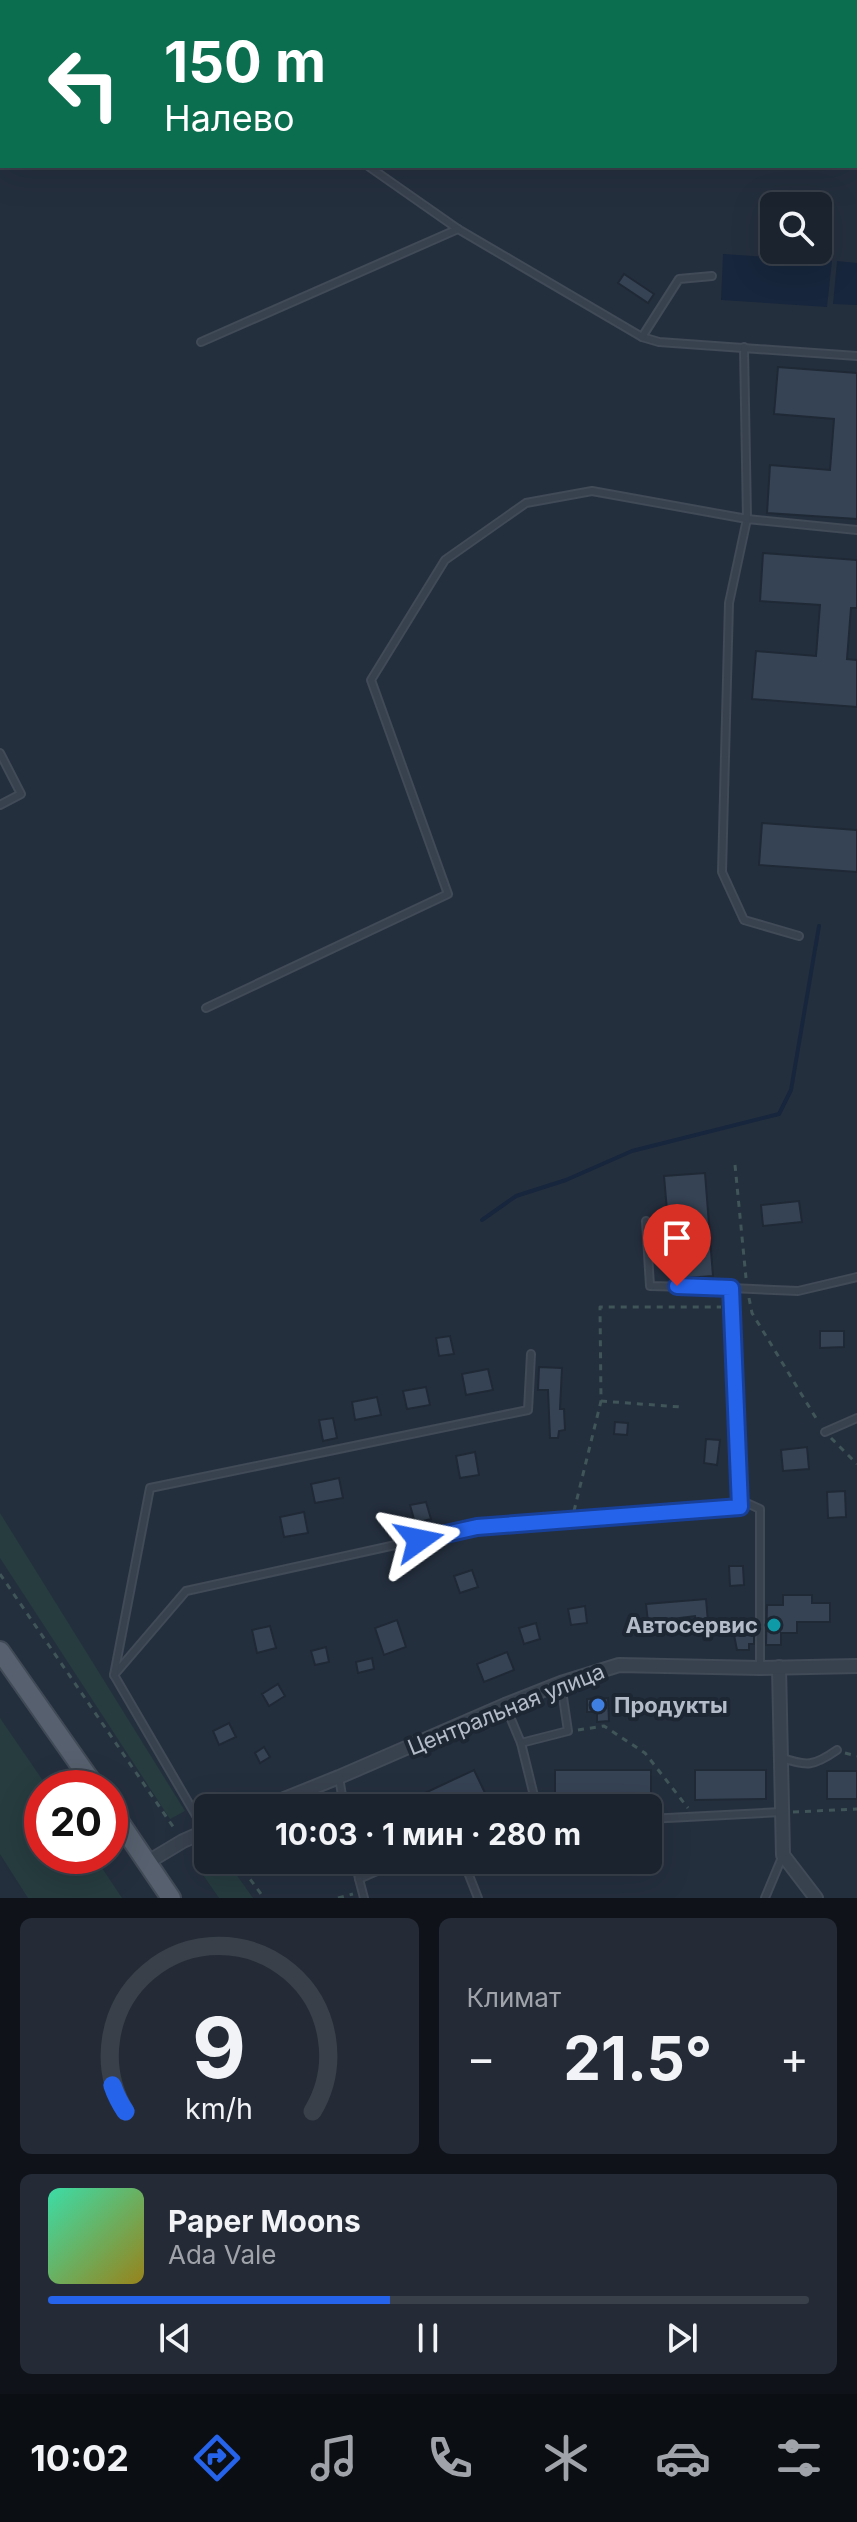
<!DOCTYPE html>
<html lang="ru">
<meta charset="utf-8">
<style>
body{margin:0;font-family:Inter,sans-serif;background:#242b36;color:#f1f3f6;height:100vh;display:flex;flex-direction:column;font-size:30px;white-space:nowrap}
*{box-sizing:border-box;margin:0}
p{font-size:26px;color:#a0a4aa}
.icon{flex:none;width:44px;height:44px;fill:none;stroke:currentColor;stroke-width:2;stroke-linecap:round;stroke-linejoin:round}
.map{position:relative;height:1898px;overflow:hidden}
.details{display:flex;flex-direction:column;gap:20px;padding:20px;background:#0f1319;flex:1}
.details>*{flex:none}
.hud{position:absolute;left:0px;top:0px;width:858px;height:168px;box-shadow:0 8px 32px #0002,0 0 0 2px #39404a;background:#0b6e4f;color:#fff;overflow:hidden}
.controls{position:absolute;left:760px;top:192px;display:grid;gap:16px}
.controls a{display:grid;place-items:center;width:72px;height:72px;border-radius:12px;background:#1b232e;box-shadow:0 8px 32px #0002,0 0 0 2px #39404a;font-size:40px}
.speed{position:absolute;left:24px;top:1770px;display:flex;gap:16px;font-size:40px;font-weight:700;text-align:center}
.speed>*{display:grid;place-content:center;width:104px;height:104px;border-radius:50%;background:#1b232e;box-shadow:0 8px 32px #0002,0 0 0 2px #39404a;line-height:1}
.speed .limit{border:12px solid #d22;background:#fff;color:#111}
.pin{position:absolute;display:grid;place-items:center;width:68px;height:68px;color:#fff;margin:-82px -34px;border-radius:50% 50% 50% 0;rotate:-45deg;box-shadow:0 0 8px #0007}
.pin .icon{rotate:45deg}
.me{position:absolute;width:88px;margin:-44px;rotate:78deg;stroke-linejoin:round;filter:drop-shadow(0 0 6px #0008)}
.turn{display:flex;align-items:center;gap:28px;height:168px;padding:0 32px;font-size:36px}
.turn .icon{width:104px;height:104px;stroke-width:2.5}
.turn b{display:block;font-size:56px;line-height:68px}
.big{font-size:60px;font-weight:700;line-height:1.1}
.details .widget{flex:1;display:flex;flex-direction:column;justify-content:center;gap:12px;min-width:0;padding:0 28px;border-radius:12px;background:#242b36}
.details .dial{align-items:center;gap:0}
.dial svg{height:208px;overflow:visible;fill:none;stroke:#39404a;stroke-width:7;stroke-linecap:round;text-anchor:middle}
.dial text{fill:#f1f3f6;stroke:none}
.song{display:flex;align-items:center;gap:24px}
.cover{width:96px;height:96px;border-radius:12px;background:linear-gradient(135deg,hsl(160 70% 55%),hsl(50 70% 35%))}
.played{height:8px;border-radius:4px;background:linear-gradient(90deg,#2563eb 45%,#39404a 45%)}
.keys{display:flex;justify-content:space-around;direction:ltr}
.heat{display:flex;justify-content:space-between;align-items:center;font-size:44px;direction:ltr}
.details .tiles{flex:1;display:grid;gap:20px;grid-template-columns:1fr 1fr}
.widget:last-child{grid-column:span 2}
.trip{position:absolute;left:194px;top:1794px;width:468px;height:80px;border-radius:12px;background:#1b232e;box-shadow:0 8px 32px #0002,0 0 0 2px #39404a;font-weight:700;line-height:80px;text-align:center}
.tabs{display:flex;height:128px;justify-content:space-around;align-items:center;background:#0b0e12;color:#a0a4aa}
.tabs .icon{width:56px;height:56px}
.tabs .on{color:#2563eb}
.tabs b{font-size:36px;color:#f1f3f6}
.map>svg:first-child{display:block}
</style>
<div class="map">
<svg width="857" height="1898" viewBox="0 0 857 1898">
<rect width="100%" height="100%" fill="#242f3e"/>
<g fill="#263c3f">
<polygon points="0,1513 185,1811 170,1819 0,1558"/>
<polygon points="0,1718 48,1788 42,1788 42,1856 94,1856 122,1898 28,1898 0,1854"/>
<polygon points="214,1860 226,1860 253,1898 219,1898 201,1872"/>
</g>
<g fill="#17263c">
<polygon points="723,254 832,261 827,307 721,300"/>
<polygon points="837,261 857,263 857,305 833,304"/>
</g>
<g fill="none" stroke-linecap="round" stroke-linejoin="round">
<polyline stroke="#17263c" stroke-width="4" points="482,1220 516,1196 566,1180 632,1151 779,1114 791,1090 819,926"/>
</g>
<g fill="#364354" stroke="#1f2835" stroke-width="2">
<polygon points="624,274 654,294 648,303 618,283"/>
<polygon points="778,367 857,373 857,519 767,513 770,465 830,470 834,419 774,414"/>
<polygon points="763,553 857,560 857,608 851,608 847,659 857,660 857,707 752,699 756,651 816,656 820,605 760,601"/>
<polygon points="762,823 857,830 857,872 759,865"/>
<polygon points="705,1173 713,1276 673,1279 664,1176"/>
<polygon points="799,1201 802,1222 763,1226 761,1205"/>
<polygon points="820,1331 844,1331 844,1347 820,1348"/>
<polygon points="450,1336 454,1354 439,1356 436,1338"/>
<polygon points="539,1367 562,1368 560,1409 564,1409 565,1430 559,1431 558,1438 550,1438 548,1390 538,1390"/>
<polygon points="488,1369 493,1390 466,1395 462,1374"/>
<polygon points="426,1387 430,1405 407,1409 403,1391"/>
<polygon points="377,1397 381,1415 355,1420 352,1402"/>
<polygon points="333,1418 337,1438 323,1441 319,1420"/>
<polygon points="615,1422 628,1423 627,1435 614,1434"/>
<polygon points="706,1439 720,1440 717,1465 704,1463"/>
<polygon points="807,1447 809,1469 783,1471 781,1450"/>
<polygon points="475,1452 479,1475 460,1478 456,1456"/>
<polygon points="339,1478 343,1498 315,1503 311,1484"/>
<polygon points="845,1491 846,1517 828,1518 827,1492"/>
<polygon points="426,1502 431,1519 415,1523 410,1505"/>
<polygon points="304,1512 308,1533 284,1537 280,1517"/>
<polygon points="729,1566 743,1566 744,1585 730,1586"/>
<polygon points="472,1570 478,1587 460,1593 454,1576"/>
<polygon points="783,1595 812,1595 812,1603 830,1603 830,1622 797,1622 797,1633 781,1633 781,1645 766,1645 767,1605 783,1605"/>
<polygon points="706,1599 708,1622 696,1623 695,1616 648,1622 646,1604"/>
<polygon points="585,1606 587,1623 571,1625 568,1609"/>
<polygon points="397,1620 406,1647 384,1655 375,1628"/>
<polygon points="536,1623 540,1639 524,1644 519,1628"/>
<polygon points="270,1626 276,1648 257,1653 252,1630"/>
<polygon points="754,1634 754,1644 749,1644 749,1650 737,1650 734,1635"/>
<polygon points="326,1647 329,1662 315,1665 311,1651"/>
<polygon points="507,1652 514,1670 484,1682 477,1664"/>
<polygon points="372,1658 374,1669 358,1673 356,1662"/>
<polygon points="278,1684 285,1696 269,1706 262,1694"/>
<polygon points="608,1698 609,1721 597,1722 597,1712 587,1712 587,1699"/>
<polygon points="229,1723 236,1737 219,1745 213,1731"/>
<polygon points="264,1747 270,1757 260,1763 255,1753"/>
<polygon points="474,1770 486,1795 459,1808 393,1808"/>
<rect x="555" y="1770" width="96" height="29"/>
<polygon points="695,1770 766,1770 766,1799 695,1800"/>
<rect x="827" y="1771" width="30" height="28"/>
</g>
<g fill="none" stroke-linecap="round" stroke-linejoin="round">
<g stroke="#414a57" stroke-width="10">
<g id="service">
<polyline points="208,0 210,2"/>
<polyline points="368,166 458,229 642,337 659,342 857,356"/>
<polyline points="642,337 679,279 712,276"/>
<polyline points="201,342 458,229"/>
<polyline points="0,753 21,794 0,805"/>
<polyline points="799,936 744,920 722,872 729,603 747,519 857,530"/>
<polyline points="206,1008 448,894 371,680 445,560 526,503 592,491 747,519 744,347"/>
<polyline points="646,1221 650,1286 731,1288"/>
<polyline points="825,1432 857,1418"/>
<polyline points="740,1500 760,1509 760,1668"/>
<polyline points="114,1675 186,1591 477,1527 740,1507 731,1288 798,1291 857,1277"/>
<polyline points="505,1705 521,1743 568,1731 561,1684"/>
<polyline points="521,1743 537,1808"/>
<path d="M780,1757C807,1767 814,1766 837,1750"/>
<polyline points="339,1777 344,1808"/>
<polyline points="521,1808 536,1802"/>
<polyline points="648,1819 781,1812"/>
<polyline points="205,1831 114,1675 150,1488 528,1410 531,1354"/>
<polyline points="355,1860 359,1879 402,1860"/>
<polyline points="463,1860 478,1898"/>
<polyline points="359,1879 364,1898"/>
<polyline points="765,1898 783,1855"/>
</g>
</g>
<g stroke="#414a57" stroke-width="16">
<g id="minor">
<polyline points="779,1667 783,1855 816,1898"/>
<polyline points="262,1808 339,1777 505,1705 561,1683 619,1665 760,1668 857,1666"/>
<polyline points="148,1862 183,1841 208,1830"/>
</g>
</g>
<g stroke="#414a57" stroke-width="22">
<g id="primary">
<polyline points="0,1651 96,1788"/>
<polyline points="110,1808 171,1898"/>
</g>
</g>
<g stroke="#3f5557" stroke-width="3" stroke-dasharray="6 6" stroke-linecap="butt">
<polyline points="735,1165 746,1278"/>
<polyline points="749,1298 752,1313 819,1423"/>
<polyline points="601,1401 681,1407"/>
<polyline points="831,1438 857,1464"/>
<polyline points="574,1511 601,1401 600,1307 721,1307"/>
<polyline points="0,1574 176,1831"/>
<polyline points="578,1730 604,1726 645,1753 688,1808"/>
<polyline points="845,1753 857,1756"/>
<polyline points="793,1812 857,1809"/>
<polyline points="236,1860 264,1898"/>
<polyline points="338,1898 353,1894"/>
</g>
<use href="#service" stroke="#38414e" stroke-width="6"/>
<use href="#minor" stroke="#38414e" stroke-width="12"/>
<use href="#primary" stroke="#56606e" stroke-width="18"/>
</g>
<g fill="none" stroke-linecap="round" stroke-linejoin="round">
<g stroke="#184099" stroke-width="20">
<polyline id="route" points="419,1540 477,1527 740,1507 731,1288 677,1286"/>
</g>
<use href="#route" stroke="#2563eb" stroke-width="14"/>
</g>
<circle fill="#0f9aa8" stroke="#1d2633" stroke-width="3" cx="774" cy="1625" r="8"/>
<circle fill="#3f7fe0" stroke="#1d2633" stroke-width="3" cx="598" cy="1705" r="8"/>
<g text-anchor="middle" stroke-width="8" stroke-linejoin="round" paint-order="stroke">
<g font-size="22" font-weight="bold" fill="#b4bcc9" stroke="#1d2633" text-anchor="end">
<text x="758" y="1633">Автосервис</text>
<text x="614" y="1713" text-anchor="start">Продукты</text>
</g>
<g font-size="22" fill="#b4bcc9" stroke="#1d2633">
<text transform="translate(506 1709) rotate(-22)" y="8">Центральная улица</text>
</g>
</g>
</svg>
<div class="controls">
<a><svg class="icon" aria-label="search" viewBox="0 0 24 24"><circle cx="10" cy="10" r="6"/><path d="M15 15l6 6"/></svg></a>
</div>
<div class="speed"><div class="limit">20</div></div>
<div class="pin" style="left:677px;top:1286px;background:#d93025"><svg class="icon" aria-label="arrive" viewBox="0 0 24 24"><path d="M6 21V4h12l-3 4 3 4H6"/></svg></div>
<svg class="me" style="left:419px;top:1540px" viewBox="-20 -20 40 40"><path d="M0-17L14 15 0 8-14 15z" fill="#2563eb" stroke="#fff" stroke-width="4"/></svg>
<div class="trip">10:03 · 1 мин · 280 m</div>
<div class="hud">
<div class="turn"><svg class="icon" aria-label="left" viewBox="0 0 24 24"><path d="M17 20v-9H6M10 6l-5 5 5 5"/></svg><div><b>150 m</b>Налево</div></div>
</div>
</div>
<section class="details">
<div class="tiles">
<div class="widget dial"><svg viewBox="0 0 100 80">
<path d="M14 69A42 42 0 1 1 86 69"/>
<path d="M14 69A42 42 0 0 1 9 59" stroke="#2563eb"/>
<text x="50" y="56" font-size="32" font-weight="700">9</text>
<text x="50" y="72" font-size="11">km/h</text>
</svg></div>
<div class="widget"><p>Климат</p>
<div class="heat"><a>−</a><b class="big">21.5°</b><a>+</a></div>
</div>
<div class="widget">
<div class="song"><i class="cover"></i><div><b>Paper Moons</b><p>Ada Vale</p></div></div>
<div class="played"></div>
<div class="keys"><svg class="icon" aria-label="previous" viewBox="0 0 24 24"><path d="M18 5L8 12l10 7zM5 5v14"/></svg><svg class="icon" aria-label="pause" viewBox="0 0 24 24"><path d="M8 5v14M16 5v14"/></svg><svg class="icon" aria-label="next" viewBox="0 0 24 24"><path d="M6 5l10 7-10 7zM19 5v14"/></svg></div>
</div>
</div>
</section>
<nav class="tabs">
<b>10:02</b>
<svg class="icon on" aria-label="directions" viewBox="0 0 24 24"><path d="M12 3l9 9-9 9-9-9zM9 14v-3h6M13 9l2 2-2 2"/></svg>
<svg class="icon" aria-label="music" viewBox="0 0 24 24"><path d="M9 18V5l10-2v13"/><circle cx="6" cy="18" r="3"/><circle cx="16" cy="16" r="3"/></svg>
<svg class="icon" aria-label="phone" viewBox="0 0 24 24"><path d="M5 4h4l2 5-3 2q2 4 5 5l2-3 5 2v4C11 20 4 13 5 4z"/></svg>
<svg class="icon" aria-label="climate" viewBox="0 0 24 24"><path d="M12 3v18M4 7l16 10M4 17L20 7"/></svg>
<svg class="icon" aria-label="car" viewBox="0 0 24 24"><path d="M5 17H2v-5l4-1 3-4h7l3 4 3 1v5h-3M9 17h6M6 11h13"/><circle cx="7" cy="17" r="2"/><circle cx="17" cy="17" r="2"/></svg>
<svg class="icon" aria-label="filters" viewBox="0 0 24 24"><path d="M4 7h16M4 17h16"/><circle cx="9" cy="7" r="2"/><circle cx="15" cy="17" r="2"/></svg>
</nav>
